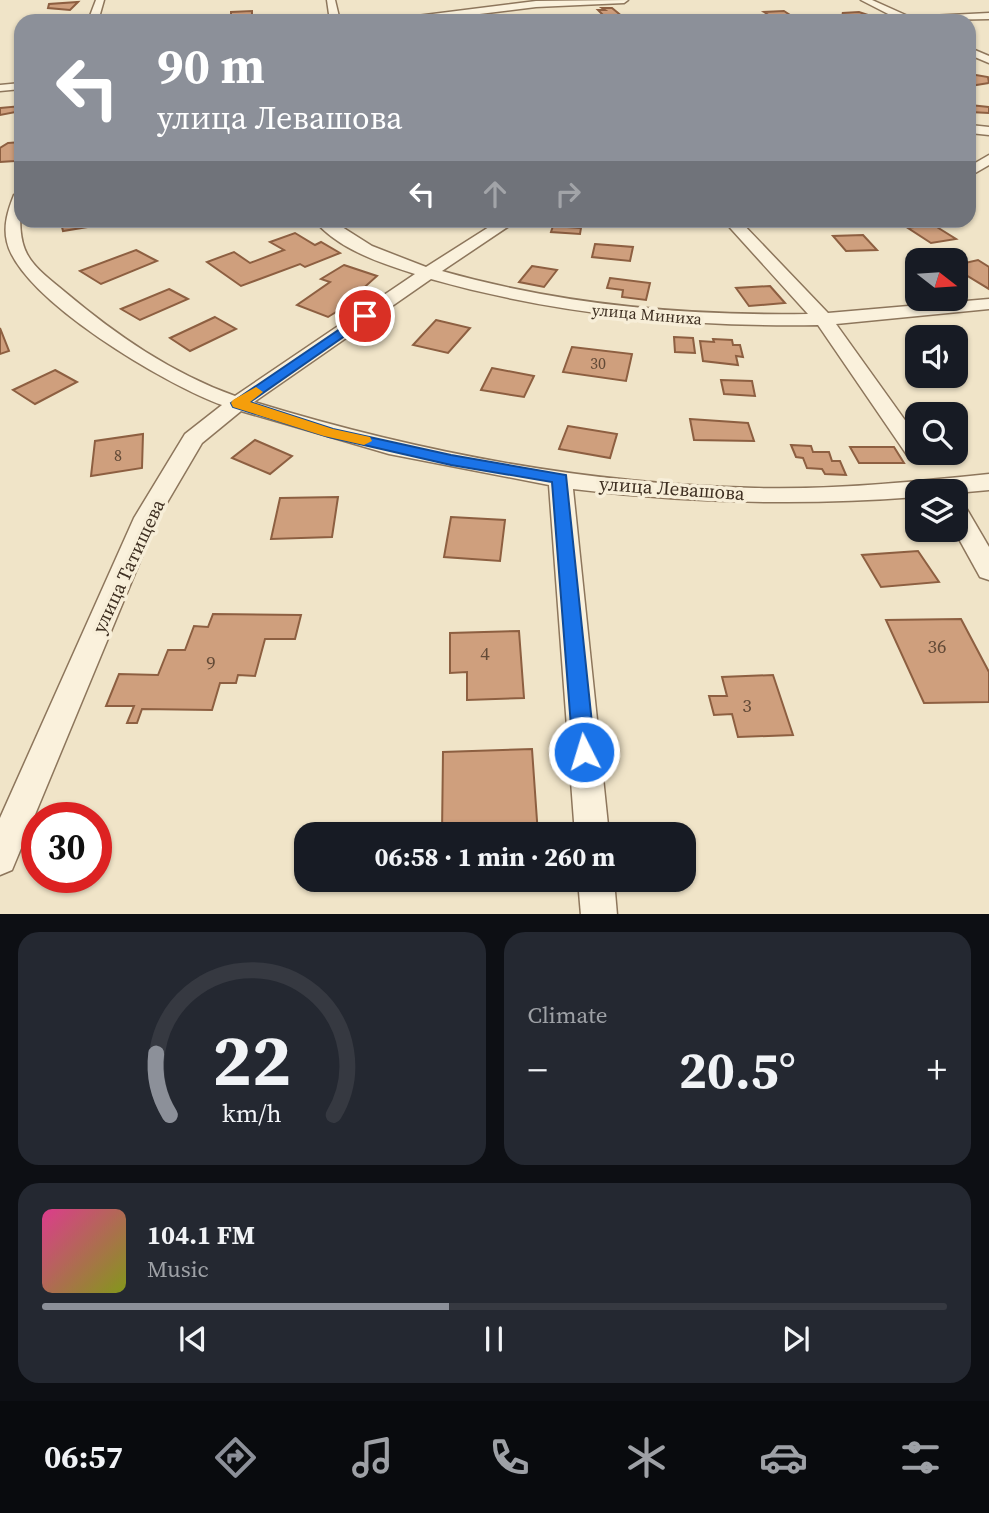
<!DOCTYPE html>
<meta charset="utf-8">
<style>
body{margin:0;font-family:"Source Serif 4",serif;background:#242831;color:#f1f3f6;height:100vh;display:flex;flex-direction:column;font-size:26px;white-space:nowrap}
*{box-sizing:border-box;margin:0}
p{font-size:23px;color:#9ea1a6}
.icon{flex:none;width:38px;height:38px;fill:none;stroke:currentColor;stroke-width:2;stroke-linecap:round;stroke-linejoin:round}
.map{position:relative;height:914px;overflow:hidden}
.details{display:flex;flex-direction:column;gap:18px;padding:18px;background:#0d0f14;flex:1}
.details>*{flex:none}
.top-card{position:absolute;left:14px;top:14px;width:962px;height:214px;border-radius:21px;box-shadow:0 2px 5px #0004;background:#8c9099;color:#fff;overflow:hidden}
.needle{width:46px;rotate:107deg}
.fabs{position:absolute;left:905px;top:248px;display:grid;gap:14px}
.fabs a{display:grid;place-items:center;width:63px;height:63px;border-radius:14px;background:#171b24;box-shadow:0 2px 5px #0004;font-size:35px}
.speed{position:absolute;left:21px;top:802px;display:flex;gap:14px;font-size:35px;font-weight:700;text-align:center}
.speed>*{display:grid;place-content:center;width:91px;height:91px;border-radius:50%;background:#171b24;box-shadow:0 2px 5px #0004;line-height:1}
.speed .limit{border:10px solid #d22;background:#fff;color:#111}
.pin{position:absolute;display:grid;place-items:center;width:60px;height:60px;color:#fff;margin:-30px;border:4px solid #fff;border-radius:50%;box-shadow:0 2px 7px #0007}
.me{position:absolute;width:77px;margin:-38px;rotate:355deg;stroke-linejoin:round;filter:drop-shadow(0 0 5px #0008)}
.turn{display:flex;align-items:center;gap:24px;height:147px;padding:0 28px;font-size:32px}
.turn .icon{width:91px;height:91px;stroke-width:2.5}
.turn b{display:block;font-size:49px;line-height:60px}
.lanes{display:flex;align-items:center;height:66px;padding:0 28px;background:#0003;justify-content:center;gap:35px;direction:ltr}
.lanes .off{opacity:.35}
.big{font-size:52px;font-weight:700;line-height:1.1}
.details .card{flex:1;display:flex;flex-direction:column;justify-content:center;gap:10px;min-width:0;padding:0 24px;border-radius:21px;background:#242831}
.details .dial{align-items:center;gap:0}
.dial svg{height:182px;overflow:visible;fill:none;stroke:#363941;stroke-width:7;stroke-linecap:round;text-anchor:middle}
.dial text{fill:#f1f3f6;stroke:none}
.song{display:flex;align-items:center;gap:21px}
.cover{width:84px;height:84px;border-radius:10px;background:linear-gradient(135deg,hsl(330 70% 55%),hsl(70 70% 35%))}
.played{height:7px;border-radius:4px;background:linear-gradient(90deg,#8c9099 45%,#363941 45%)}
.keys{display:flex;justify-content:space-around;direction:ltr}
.heat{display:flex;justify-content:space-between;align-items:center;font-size:38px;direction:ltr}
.details .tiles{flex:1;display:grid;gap:18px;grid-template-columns:1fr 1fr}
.card:last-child{grid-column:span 2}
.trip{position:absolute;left:294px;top:822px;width:402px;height:70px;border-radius:21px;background:#171b24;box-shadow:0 2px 5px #0004;font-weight:700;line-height:70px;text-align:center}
.dock{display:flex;height:112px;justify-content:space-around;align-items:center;background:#090b0e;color:#9ea1a6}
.dock .icon{width:49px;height:49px}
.dock .selected{color:#8c9099}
.dock b{font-size:32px;color:#f1f3f6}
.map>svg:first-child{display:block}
</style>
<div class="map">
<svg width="989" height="915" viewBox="0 0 989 915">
<rect width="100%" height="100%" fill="#f0e4c8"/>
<g fill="#cf9f7d" stroke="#8d5f41" stroke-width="2">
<polygon points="78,2 70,10 48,8 49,4"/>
<polygon points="602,8 612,8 623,17 595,18 592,15 603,15 598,10 605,10"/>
<polygon points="252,11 252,17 231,18 231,12"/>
<polygon points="784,11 793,17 773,18 764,12"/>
<polygon points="842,13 859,12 874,17 853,18"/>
<polygon points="185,15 196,15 196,18 203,18 203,21 174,21 185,19"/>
<polygon points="513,15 519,21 496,21 492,17"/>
<polygon points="720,16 733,21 707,21 702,18"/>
<polygon points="970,74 988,77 989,83 970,86"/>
<polygon points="970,105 989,107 989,113 970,112"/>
<polygon points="21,106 21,111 0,115 0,108"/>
<polygon points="21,142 21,154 15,161 0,162 0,148 8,143"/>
<polygon points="74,220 98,220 100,225 63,231 61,223"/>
<polygon points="932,224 956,239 931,243 908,228"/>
<polygon points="553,226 581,228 580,234 551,232"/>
<polygon points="295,233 315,245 321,242 340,253 305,267 300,264 241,286 207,262 234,252 250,263 284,250 270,242"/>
<polygon points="863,235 877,250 846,251 833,236"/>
<polygon points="595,244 633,247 630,261 592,257"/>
<polygon points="136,250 157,261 101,284 80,271"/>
<polygon points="978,260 989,267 989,289 956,269 956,265"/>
<polygon points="344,265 377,276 359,292 365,294 328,317 297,305 330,282 321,279"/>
<polygon points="532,266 557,270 544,287 519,282"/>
<polygon points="610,278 650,283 646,300 622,297 623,290 607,288"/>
<polygon points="770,286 785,303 749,306 736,288"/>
<polygon points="169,289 188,299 140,320 121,309"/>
<polygon points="215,317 236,329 190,351 170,338"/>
<polygon points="436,320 470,328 448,353 413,345"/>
<polygon points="0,328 9,351 0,354"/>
<polygon points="674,337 693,338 695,353 675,352"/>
<polygon points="713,339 732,340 733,345 740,345 743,357 736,356 738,365 703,361 700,341 714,342"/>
<polygon points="572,347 632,354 626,381 563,372"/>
<polygon points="492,368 534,376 524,397 481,390"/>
<polygon points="55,370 77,382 35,404 13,390"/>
<polygon points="721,380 752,381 755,396 724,394"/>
<polygon points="690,419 748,423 754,441 694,440"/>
<polygon points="568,426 617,434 610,458 559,449"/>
<polygon points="143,434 142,468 91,476 95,441"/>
<polygon points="255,440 292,456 270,474 232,458"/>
<polygon points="791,445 811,446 813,452 829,452 832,461 840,461 846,475 825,474 822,469 807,468 803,458 796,457"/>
<polygon points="850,447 894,447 904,463 859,463"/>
<polygon points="338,497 332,537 271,539 280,498"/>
<polygon points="451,517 505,520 500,561 444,557"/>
<polygon points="918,551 939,582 881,587 862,555"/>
<polygon points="213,614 301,615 295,639 265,639 255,676 238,675 236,683 220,683 212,710 142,709 137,723 127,723 134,706 106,706 119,674 158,675 168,650 185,650 194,626 208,627"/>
<polygon points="961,619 989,672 989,702 924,703 886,620"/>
<polygon points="519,631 524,698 467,700 467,672 450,673 450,633"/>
<polygon points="773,675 793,735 738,737 732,714 714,715 709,696 727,696 722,677"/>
<polygon points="532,749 538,835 442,835 443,752"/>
</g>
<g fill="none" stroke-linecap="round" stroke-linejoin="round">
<g stroke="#8d765c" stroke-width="3">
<g id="minor">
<polygon points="96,0 104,0 98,21 88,21"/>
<polygon points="327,0 335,0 340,21 330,21"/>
<polygon points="628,0 624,3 536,7 423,21 396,21 401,18 536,1"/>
<polygon points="861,0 872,0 910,17 989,13 989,19 889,21 896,18"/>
<polygon points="970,48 989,56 989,63 970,55"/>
<polygon points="21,83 21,89 0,91 0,85"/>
<polygon points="970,125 989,127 989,135 970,133"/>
<polygon points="989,155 989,165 970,176 970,166"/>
<path d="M21,191C21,211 17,235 27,254C35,269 52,281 65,292C116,335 171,373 235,396L415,274C380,263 338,249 314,220H331L372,246L426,267L500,220H518L442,271C562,305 684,316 808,314L723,220H739L828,313L989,299V309L836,324L917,437V453H928L925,458H909L818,325C686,327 558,315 431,279L254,402C417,452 584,484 755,488C833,490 911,482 989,474V490L956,493L917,492V497C801,506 688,503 573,489L609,835H575L549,485L389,454L241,411L202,443L158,518L12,870L0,875V818L134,518L185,434L222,405C168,386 20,299 7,242C3,226 8,210 14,195Z"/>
<polygon points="956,504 965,506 989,547 989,580 980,577 954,530"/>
<polygon points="578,880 614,880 617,915 581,915"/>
</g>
</g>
<use href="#minor" fill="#faf1dc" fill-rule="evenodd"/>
</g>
<polygon fill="#1a73e8" stroke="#114b97" stroke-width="2" points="365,312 371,316 369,319 250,402 333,429 451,455 566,475 595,752 592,759 584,762 576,759 573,752 552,482 451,465 329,437 233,407 231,403"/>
<polygon fill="#f59e0b" points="256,387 263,392 250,402 333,429 370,437 372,441 364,445 324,436 233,407 231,403 233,400"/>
<g text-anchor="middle" stroke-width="7" stroke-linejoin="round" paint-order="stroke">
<g font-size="16" fill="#3d2e20" stroke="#f7eed8">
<text transform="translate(647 314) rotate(5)" y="6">улица Миниха</text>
</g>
<g font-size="16" fill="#624a37">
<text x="598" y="369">30</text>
<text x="118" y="461">8</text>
</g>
<g font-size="19" fill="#3d2e20" stroke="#f7eed8">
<text transform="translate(672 488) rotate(4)" y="7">улица Левашова</text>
<text transform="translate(128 566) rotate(-65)" y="7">улица Татищева</text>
</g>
<g font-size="19" fill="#624a37">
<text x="937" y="653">36</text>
<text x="485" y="660">4</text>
<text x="211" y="669">9</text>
<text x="747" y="712">3</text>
</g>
</g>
</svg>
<div class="fabs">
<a><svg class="needle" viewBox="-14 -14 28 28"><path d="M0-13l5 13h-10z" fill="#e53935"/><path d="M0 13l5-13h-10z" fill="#9ea1a6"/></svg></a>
<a><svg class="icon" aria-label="sound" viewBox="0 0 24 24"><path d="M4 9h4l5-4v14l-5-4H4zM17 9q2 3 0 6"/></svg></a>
<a><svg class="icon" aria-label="search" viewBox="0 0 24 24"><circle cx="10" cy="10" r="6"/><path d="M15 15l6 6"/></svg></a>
<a><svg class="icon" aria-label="layers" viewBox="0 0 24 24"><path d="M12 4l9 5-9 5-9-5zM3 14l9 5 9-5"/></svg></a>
</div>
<div class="speed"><div class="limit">30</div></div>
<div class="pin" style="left:365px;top:316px;background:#d93025"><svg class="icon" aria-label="arrive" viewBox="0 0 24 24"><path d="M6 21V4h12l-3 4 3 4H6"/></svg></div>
<svg class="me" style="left:584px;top:752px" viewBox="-20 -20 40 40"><circle r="17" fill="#1a73e8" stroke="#fff" stroke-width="3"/><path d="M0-11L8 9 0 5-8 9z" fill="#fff"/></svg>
<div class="trip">06:58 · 1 min · 260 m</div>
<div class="top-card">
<div class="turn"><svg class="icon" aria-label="left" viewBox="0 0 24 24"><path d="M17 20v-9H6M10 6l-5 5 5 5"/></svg><div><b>90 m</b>улица Левашова</div></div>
<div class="lanes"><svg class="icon" aria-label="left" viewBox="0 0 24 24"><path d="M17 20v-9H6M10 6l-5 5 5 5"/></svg><svg class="icon off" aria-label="ahead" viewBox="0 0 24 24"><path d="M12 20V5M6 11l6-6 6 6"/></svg><svg class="icon off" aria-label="right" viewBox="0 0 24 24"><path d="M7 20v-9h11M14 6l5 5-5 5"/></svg></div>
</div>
</div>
<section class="details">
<div class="tiles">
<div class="card dial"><svg viewBox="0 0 100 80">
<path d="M14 69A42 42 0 1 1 86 69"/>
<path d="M14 69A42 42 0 0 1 8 42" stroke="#8c9099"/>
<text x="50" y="56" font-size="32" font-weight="700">22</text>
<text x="50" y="72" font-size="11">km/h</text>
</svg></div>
<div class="card"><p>Climate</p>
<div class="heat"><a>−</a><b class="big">20.5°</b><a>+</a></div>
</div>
<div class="card">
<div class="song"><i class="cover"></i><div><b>104.1 FM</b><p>Music</p></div></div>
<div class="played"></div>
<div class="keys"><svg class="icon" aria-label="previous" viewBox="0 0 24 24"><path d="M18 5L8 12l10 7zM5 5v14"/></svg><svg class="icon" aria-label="pause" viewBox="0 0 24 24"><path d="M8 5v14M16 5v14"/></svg><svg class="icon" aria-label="next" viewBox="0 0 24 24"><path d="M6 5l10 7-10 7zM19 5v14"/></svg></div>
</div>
</div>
</section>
<nav class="dock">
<b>06:57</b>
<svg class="icon selected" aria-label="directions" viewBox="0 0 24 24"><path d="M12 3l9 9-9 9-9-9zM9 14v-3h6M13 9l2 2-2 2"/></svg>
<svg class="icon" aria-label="music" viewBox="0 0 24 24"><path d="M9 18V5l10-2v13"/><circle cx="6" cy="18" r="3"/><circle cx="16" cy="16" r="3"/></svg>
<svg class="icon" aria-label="phone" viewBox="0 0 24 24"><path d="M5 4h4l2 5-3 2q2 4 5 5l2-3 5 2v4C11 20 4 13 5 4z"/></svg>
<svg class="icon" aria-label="climate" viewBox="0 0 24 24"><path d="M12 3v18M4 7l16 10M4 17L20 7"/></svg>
<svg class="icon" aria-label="car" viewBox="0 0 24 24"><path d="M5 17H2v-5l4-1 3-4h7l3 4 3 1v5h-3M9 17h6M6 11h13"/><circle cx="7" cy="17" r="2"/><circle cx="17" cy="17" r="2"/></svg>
<svg class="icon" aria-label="filters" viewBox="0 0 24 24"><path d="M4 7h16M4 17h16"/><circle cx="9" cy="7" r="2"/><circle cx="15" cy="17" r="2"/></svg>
</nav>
